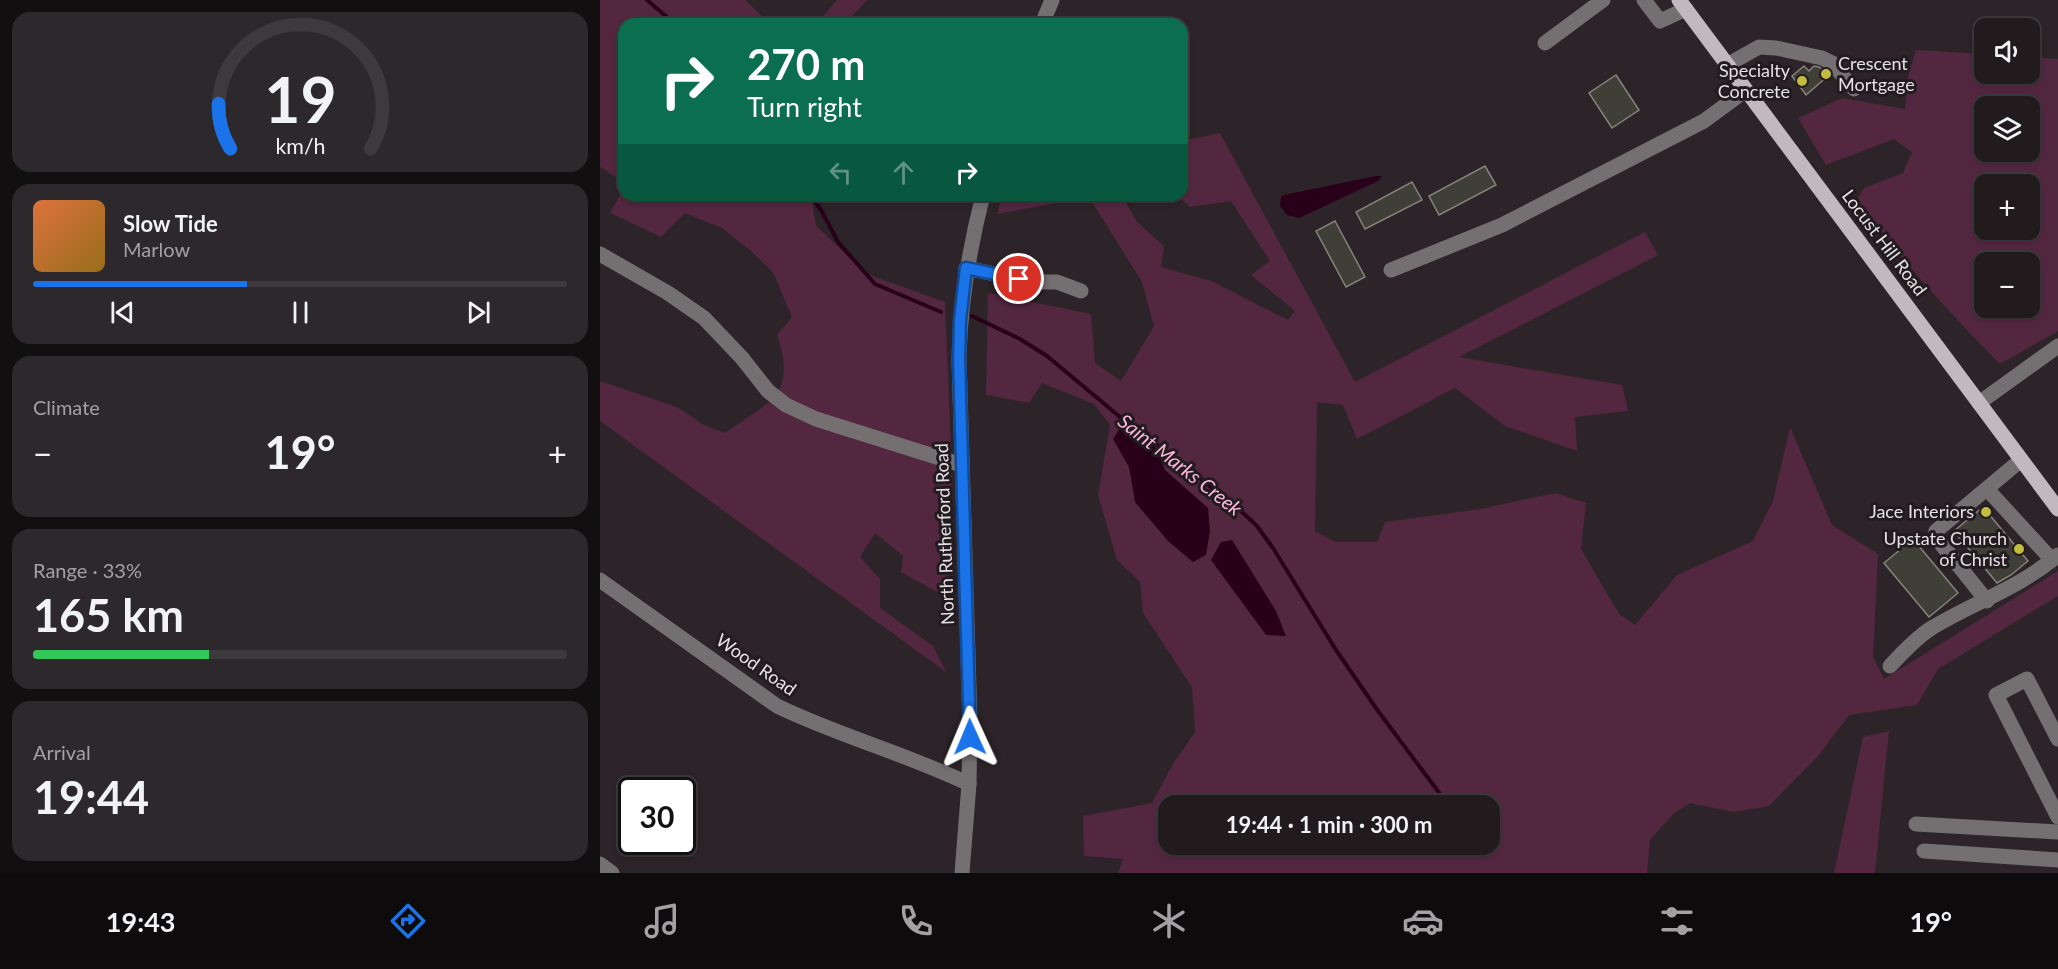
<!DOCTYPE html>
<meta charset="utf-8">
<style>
body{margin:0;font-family:Lato,sans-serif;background:#2d282b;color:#f1f3f6;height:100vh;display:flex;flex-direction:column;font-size:22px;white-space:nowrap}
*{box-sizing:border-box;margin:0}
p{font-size:20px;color:#a2a1a4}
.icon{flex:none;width:33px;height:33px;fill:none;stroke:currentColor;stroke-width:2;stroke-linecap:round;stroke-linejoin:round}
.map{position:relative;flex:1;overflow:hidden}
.sheet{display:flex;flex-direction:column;gap:12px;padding:12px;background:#120f10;width:600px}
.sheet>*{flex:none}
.guide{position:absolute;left:18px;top:18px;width:570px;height:183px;border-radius:18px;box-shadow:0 3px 9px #0003,0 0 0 2px #3e393c;background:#0b6e4f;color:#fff;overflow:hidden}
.tools{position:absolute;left:1374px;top:18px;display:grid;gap:12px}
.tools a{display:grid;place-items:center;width:66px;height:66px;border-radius:12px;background:#211b1e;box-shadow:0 3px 9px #0003,0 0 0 2px #3e393c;font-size:30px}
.speed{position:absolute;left:18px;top:777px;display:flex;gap:12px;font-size:30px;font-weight:700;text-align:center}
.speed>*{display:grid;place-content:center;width:78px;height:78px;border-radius:50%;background:#211b1e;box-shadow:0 3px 9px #0003,0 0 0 2px #3e393c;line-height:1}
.speed .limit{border:3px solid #111;border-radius:9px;background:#fff;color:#111}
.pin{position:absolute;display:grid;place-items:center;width:51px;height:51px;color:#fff;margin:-26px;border:3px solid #fff;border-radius:50%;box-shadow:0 2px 6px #0007}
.me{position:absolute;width:66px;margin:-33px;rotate:359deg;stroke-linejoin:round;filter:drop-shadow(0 0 4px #0008)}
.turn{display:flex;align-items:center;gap:21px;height:126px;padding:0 30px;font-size:27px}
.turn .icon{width:78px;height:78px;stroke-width:2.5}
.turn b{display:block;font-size:42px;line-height:51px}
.lanes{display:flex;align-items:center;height:57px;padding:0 30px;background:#0003;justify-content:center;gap:30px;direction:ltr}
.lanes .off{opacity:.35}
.big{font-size:45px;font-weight:700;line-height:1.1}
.sheet .card{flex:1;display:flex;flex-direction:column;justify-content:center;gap:9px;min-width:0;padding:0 21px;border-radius:18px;background:#2d282b}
.sheet .dial{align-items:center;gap:0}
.dial svg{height:156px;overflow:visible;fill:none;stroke:#3e393c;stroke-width:7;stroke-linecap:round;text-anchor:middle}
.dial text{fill:#f1f3f6;stroke:none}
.song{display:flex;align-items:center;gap:18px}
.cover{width:72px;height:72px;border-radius:9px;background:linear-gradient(135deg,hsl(20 70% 55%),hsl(40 70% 35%))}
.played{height:6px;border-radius:3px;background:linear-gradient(90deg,#1a73e8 40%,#3e393c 40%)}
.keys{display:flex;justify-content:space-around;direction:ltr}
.heat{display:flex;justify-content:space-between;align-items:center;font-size:33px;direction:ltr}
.charge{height:9px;border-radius:4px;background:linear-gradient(90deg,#34c759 33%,#3e393c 0)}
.trip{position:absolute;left:558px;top:795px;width:342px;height:60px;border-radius:18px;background:#211b1e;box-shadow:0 3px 9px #0003,0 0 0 2px #3e393c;font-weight:700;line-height:60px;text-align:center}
.tabs{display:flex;height:96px;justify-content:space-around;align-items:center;background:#0d0b0c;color:#a2a1a4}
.tabs .icon{width:42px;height:42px}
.tabs .selected{color:#1a73e8}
.tabs b{font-size:27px;color:#f1f3f6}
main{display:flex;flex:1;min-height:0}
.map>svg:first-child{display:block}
</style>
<main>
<section class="sheet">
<div class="card dial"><svg viewBox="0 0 100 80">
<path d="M14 69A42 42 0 1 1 86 69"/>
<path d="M14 69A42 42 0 0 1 8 46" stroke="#1a73e8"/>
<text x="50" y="56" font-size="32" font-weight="700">19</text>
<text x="50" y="72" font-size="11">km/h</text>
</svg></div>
<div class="card">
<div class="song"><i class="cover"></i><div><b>Slow Tide</b><p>Marlow</p></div></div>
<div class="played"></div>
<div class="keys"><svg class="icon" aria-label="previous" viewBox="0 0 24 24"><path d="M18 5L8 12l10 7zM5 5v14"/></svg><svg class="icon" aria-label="pause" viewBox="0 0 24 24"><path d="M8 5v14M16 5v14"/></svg><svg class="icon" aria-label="next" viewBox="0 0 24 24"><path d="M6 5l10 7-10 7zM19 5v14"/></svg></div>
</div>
<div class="card"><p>Climate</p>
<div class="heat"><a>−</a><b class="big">19°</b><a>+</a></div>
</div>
<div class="card"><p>Range · 33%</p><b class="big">165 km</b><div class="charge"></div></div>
<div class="card"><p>Arrival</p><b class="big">19:44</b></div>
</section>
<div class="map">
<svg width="1458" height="873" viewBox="0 0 1458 873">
<rect width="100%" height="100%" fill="#2c2428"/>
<g fill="#542741" fill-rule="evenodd">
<polygon points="0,0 145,0 170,24 24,24 24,182 0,167"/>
<polygon points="237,0 267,0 244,24 179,24 220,20"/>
<path d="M1316,50L1384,54V74H1430V57L1458,59V331L1400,364C1349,312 1299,259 1257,200L1264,188L1303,173L1312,152L1294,139L1226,165L1198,118L1242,98L1305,109L1308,77ZM1430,106V152H1384V106ZM1430,184V230H1384V184ZM1430,262V308H1384V262Z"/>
<path d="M620,133L755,382L1045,232L1058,255L859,357L1022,385L1028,411L975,417L977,451L905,426L855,388L757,439L743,405L717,402L715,531L735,542H777L785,522L880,509L955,493L986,503L981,549L1019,614L1035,625L1077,575L1153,541L1173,501L1190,427L1232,525L1278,554L1273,657L1284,679L1458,571V596L1338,669L1317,705L1249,715L1218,756L1169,806L1134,812L1090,803L1073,814L1050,840L1047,873H518L523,859L484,856L483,816L552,803L573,764L595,732L592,687L543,613L540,582L517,560L498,495L510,425L494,404L442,383L429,403L386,395L388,293L491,314L495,363L521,381L554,326L542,282L489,197L397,214L402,195H522L537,222L564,246L561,267L611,281L688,320L695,311L651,275L670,261L631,201L590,207L576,195H582V141ZM568,806H890V844H568Z"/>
<path d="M24,188V195H211L216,226L267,274L345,302L352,475L348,598L301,572L303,556L275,533L260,557L280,579V608L333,646L346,672L0,421V381L77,407L104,425L125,433C168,402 198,396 177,335L192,317L173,272L152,252L122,228L85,213L61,237L10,213Z"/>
<polygon points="1289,731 1275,873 1234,873 1263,737"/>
</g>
<g fill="#280019">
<polygon points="776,176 782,176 778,181 699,218 687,215 680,206 681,197 684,195"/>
<polygon points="537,424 549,432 565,470 608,508 610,531 606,555 593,562 568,541 535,502 529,467 513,439 520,428"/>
<polygon points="632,540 676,611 686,636 666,635 611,560 621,542"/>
</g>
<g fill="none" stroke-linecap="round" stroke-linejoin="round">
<g stroke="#280019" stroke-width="4">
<polyline points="47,0 75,24"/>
<polyline points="210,195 221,210 238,242 275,284 341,312"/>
<polyline points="372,316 420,339 447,356 532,427"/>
<polyline points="549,438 640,510 657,526 673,548 736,650 778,711 849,806"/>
</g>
</g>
<g fill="#3f3f38" stroke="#84847c" stroke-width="1.5">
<polygon points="1204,66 1209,71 1214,66 1219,67 1229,75 1206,95 1192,76"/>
<polygon points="1016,75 1039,110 1012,128 989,93"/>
<polygon points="885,166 896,185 839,215 829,196"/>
<polygon points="812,182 822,200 765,229 756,212"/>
<polygon points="735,221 765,277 746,287 716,231"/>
<polygon points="1383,507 1428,561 1411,575 1397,583 1354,531"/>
<polygon points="1313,539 1358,593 1329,617 1284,563"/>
</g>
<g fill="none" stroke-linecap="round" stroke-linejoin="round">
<g stroke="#747072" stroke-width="15">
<polyline points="1044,0 1060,21 1086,9"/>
<polyline points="442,24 452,0"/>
<polyline points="945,43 1003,0"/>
<polyline points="1127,65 1159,47 1176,48 1222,58 1232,63 1254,89"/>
<polyline points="0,254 68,293 104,318 142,358 168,391 186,405 216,419 362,465"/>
<polyline points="366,268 433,282 457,282 481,291"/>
<polyline points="791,270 902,225 1104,121 1146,90"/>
<polyline points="1379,403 1458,346"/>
<polyline points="1387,489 1452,560"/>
<path d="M0,580L177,706C239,736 307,754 369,784"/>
<polyline points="1387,601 1338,540 1336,531 1421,460"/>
<path d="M1290,666C1302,653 1315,639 1330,629C1372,603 1420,588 1458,555"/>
<polyline points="1458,739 1427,679 1396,695 1458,817"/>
<polyline points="1316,824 1458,832"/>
<polyline points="1324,851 1458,860"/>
<polyline points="0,864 12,873"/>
<path d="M362,873L369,784L370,721L359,359C360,303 369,250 383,195"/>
</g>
<polyline stroke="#c1b9bd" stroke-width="15" points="1079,0 1458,509"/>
</g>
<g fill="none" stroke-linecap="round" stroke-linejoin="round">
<g stroke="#114b97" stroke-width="15">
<polyline id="route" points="370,737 359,359 360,320 366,268 419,279"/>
</g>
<use href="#route" stroke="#1a73e8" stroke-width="10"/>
</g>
<g fill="#c2bd3f" stroke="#221b1f" stroke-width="2">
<circle cx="1226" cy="74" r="6"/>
<circle cx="1202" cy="81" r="6"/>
<circle cx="1386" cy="512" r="6"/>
<circle cx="1419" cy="549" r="6"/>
</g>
<g text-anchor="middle" stroke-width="6" stroke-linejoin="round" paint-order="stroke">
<g font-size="18" fill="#e6e1e4" stroke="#221b1f" text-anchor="end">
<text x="1238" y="70" text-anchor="start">Crescent<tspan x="1238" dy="21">Mortgage</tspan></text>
<text x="1190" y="77">Specialty<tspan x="1190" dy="21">Concrete</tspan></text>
<text x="1374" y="518">Jace Interiors</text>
<text x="1407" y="545">Upstate Church<tspan x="1407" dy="21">of Christ</tspan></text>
</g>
<g font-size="18" fill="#e6e1e4" stroke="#221b1f">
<text transform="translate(1284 243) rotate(53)" y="6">Locust Hill Road</text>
<text transform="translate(345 534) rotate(-92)" y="6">North Rutherford Road</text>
<text transform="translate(156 665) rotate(35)" y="6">Wood Road</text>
</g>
<g font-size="20" font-style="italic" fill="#fcb6db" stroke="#221b1f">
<text transform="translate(580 465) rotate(38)" y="7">Saint Marks Creek</text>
</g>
</g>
</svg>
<div class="tools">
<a><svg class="icon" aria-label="sound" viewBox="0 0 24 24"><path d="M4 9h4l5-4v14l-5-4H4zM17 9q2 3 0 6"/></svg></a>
<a><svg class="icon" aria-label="layers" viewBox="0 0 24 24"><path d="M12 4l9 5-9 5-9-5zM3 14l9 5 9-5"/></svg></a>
<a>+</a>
<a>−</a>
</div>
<div class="speed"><div class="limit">30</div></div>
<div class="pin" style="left:419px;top:279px;background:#d93025"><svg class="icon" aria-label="arrive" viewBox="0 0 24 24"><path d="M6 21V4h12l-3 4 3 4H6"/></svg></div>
<svg class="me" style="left:370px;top:737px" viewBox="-20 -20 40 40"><path d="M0-17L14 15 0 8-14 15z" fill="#1a73e8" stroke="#fff" stroke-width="4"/></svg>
<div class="trip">19:44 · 1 min · 300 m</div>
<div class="guide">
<div class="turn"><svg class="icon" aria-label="right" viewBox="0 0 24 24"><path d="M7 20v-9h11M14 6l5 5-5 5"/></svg><div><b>270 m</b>Turn right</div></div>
<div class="lanes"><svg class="icon off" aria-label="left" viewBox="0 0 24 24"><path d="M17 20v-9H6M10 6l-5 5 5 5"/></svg><svg class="icon off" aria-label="ahead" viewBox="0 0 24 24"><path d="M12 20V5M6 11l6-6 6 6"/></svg><svg class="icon" aria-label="right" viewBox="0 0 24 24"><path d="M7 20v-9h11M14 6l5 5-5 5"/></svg></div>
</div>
</div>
</main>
<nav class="tabs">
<b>19:43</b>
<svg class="icon selected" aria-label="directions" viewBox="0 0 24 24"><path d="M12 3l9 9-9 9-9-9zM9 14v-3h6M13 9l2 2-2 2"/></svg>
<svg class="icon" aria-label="music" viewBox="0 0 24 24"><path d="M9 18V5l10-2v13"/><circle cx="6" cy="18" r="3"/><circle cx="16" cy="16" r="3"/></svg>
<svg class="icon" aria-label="phone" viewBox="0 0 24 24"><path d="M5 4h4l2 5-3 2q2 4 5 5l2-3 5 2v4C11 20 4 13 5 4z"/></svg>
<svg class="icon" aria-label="climate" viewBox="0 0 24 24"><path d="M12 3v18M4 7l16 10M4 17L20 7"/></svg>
<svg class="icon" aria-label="car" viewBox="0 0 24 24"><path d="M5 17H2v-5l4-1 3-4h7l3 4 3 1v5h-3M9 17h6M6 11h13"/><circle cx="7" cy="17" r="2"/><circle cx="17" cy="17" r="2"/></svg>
<svg class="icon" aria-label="filters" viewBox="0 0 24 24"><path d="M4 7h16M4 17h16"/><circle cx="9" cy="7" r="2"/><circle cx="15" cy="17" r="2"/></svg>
<b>19°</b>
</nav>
